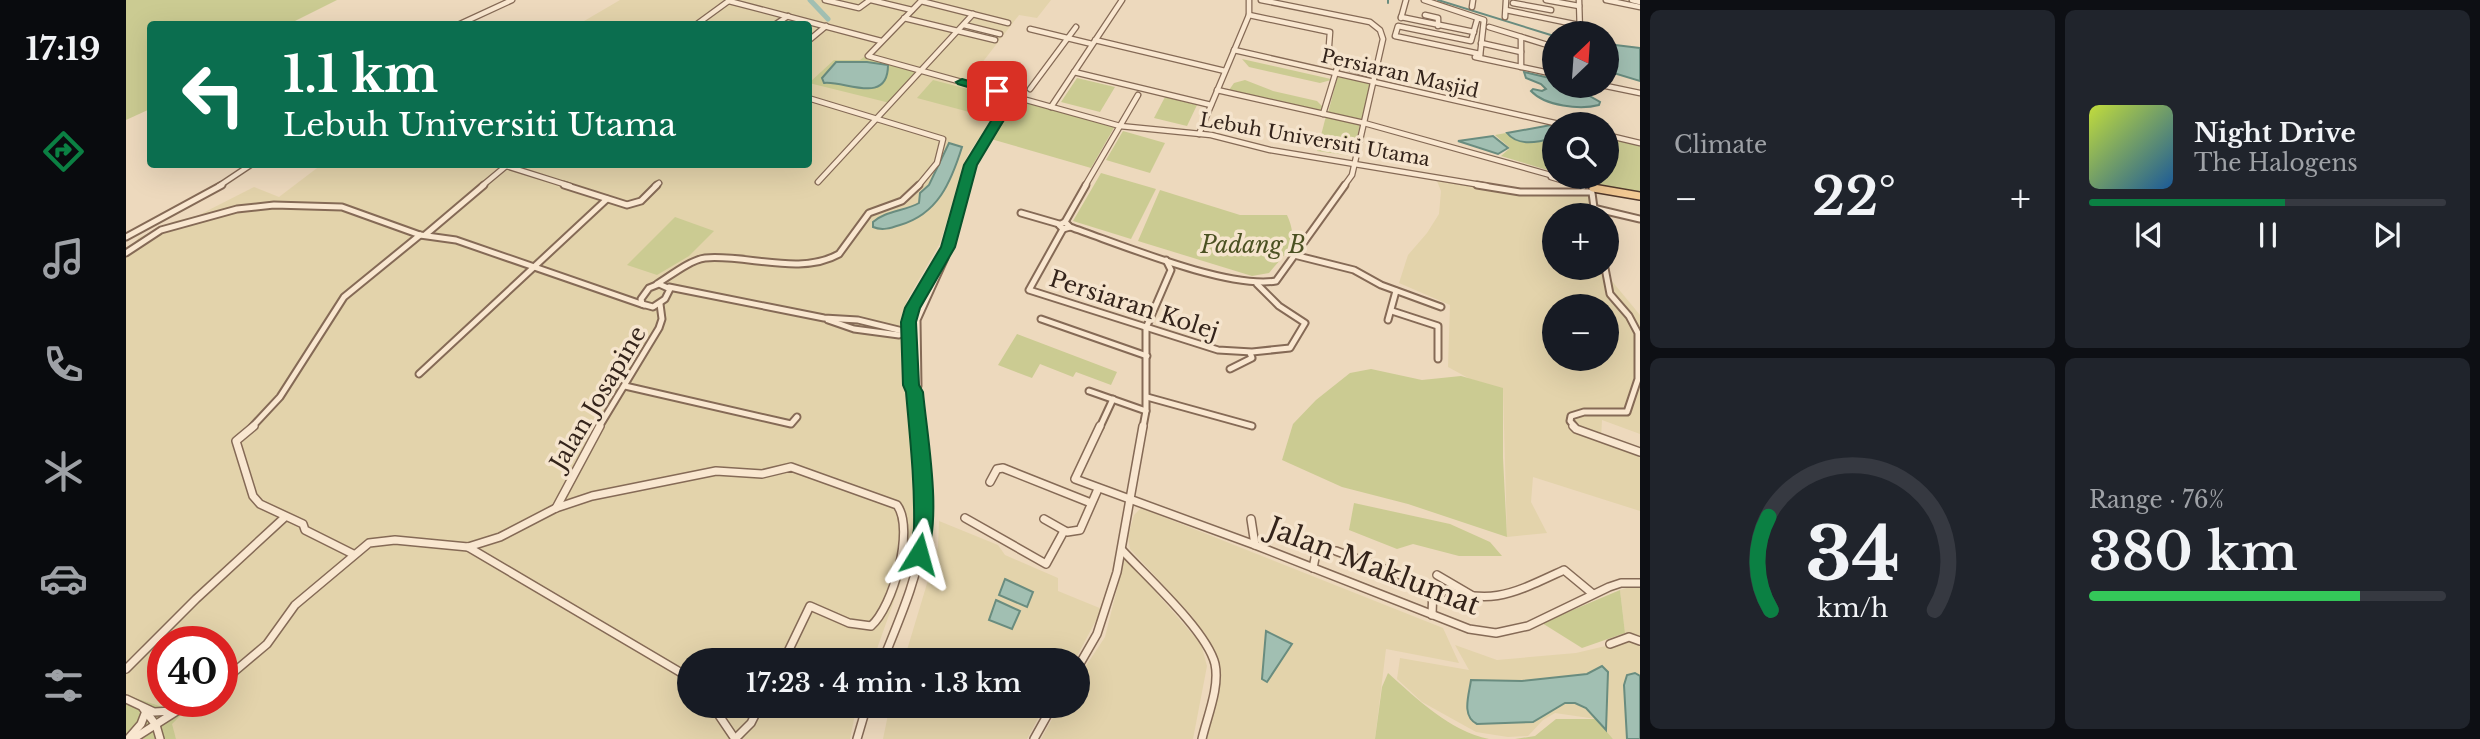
<!DOCTYPE html>
<meta charset="utf-8">
<style>
body{margin:0;font-family:"Libre Baskerville",serif;background:#20242c;color:#f1f3f6;height:100vh;display:flex;flex-direction:column;font-size:26px;white-space:nowrap}
*{box-sizing:border-box;margin:0}
p{font-size:23px;color:#9ea1a6}
.icon{flex:none;width:38px;height:38px;fill:none;stroke:currentColor;stroke-width:2;stroke-linecap:round;stroke-linejoin:round}
.map{position:relative;flex:1;overflow:hidden}
.panel{display:flex;flex-direction:column;gap:10px;padding:10px;background:#0d0f14;width:840px}
.panel>*{flex:none}
.guide{position:absolute;left:21px;top:21px;width:665px;height:147px;border-radius:7px;box-shadow:0 7px 28px #0002;background:#0b6e4f;color:#fff;overflow:hidden}
.needle{width:46px;rotate:25deg}
.fabs{position:absolute;left:1416px;top:21px;display:grid;gap:14px}
.fabs a{display:grid;place-items:center;width:77px;height:77px;border-radius:50%;background:#171b24;box-shadow:0 7px 28px #0002;font-size:35px}
.speed{position:absolute;left:21px;top:626px;display:flex;gap:14px;font-size:35px;font-weight:700;text-align:center}
.speed>*{display:grid;place-content:center;width:91px;height:91px;border-radius:50%;background:#171b24;box-shadow:0 7px 28px #0002;line-height:1}
.speed .limit{border:10px solid #d22;background:#fff;color:#111}
.pin{position:absolute;display:grid;place-items:center;width:60px;height:60px;color:#fff;margin:-30px;border-radius:14px;box-shadow:0 4px 10px #0006}
.me{position:absolute;width:77px;margin:-38px;rotate:8deg;stroke-linejoin:round;filter:drop-shadow(0 0 5px #0008)}
.turn{display:flex;align-items:center;gap:24px;height:147px;padding:0 21px;font-size:32px}
.turn .icon{width:91px;height:91px;stroke-width:2.5}
.turn b{display:block;font-size:49px;line-height:60px}
.big{font-size:52px;font-weight:600;line-height:1.1}
.panel .widget{flex:1;display:flex;flex-direction:column;justify-content:center;gap:10px;min-width:0;padding:0 24px;border-radius:10px;background:#20242c}
.panel .dial{align-items:center;gap:0}
.dial svg{height:182px;overflow:visible;fill:none;stroke:#363941;stroke-width:7;stroke-linecap:round;text-anchor:middle}
.dial text{fill:#f1f3f6;stroke:none}
.song{display:flex;align-items:center;gap:21px}
.cover{width:84px;height:84px;border-radius:10px;background:linear-gradient(135deg,hsl(70 70% 55%),hsl(210 70% 35%))}
.played{height:7px;border-radius:4px;background:linear-gradient(90deg,#0b8043 55%,#363941 55%)}
.keys{display:flex;justify-content:space-around;direction:ltr}
.heat{display:flex;justify-content:space-between;align-items:center;font-size:38px;direction:ltr}
.charge{height:10px;border-radius:5px;background:linear-gradient(90deg,#34c759 76%,#363941 0)}
.panel .tiles{flex:1;display:grid;gap:10px;grid-template-columns:repeat(2,1fr)}
.trip{position:absolute;left:551px;top:648px;width:413px;height:70px;border-radius:35px;background:#171b24;box-shadow:0 7px 28px #0002;font-weight:600;line-height:70px;text-align:center}
main{display:flex;flex:1;min-height:0}
.dock{display:flex;flex-direction:column;width:126px;justify-content:space-around;align-items:center;background:#090b0e;color:#9ea1a6}
.dock .icon{width:49px;height:49px}
.dock .active{color:#0b8043}
.dock b{font-size:32px;color:#f1f3f6}
.map>svg:first-child{display:block}
</style>
<main>
<nav class="dock">
<b>17:19</b>
<svg class="icon active" aria-label="directions" viewBox="0 0 24 24"><path d="M12 3l9 9-9 9-9-9zM9 14v-3h6M13 9l2 2-2 2"/></svg>
<svg class="icon" aria-label="music" viewBox="0 0 24 24"><path d="M9 18V5l10-2v13"/><circle cx="6" cy="18" r="3"/><circle cx="16" cy="16" r="3"/></svg>
<svg class="icon" aria-label="phone" viewBox="0 0 24 24"><path d="M5 4h4l2 5-3 2q2 4 5 5l2-3 5 2v4C11 20 4 13 5 4z"/></svg>
<svg class="icon" aria-label="climate" viewBox="0 0 24 24"><path d="M12 3v18M4 7l16 10M4 17L20 7"/></svg>
<svg class="icon" aria-label="car" viewBox="0 0 24 24"><path d="M5 17H2v-5l4-1 3-4h7l3 4 3 1v5h-3M9 17h6M6 11h13"/><circle cx="7" cy="17" r="2"/><circle cx="17" cy="17" r="2"/></svg>
<svg class="icon" aria-label="filters" viewBox="0 0 24 24"><path d="M4 7h16M4 17h16"/><circle cx="9" cy="7" r="2"/><circle cx="15" cy="17" r="2"/></svg>
</nav>
<div class="map">
<svg width="1514" height="739" viewBox="0 0 1514 739">
<rect width="100%" height="100%" fill="#edd9bd"/>
<g fill="#e3d3ab" fill-rule="evenodd">
<path d="M494,0H925L911,18L893,15L842,81V86L876,95L880,99L842,154L814,243L781,300L775,346L789,460L790,539L747,660H564V705H731L724,739H50L37,707L0,695V251L6,248L12,238L49,221L71,216L128,187L153,197L195,165L682,164V24H453ZM37,642H96V702H37Z"/>
<path d="M1311,181L1393,194L1463,195V215H1428V268H1475L1514,315V434L1476,420L1475,439L1489,448L1514,457V511L1407,477L1405,502L1421,533L1381,537L1377,389L1344,379L1322,367L1324,305L1273,283L1282,255L1301,233L1313,214L1315,191ZM1428,306H1480V359H1428Z"/>
<polygon points="1015,508 1317,628 1333,663 1260,649 1249,739 1077,739 1091,658 1066,616 1004,549 1002,536 1008,515"/>
<polygon points="813,521 872,545 879,555 932,578 932,591 976,609 949,660 778,660 812,547"/>
<polygon points="999,557 1075,644 1081,666 1067,739 915,739 934,705 952,705 952,678 979,637"/>
<polygon points="1510,585 1514,586 1514,639 1499,633 1494,590"/>
<polygon points="1505,640 1514,644 1514,739 1487,739 1470,719 1429,713 1417,720 1402,736 1382,737 1350,732 1296,702 1271,679 1274,658 1343,670 1329,645 1371,660 1450,653"/>
<polygon points="764,705 919,705 901,739 757,739"/>
</g>
<g fill="#cbcb92">
<polygon points="0,0 211,0 163,24 24,24 24,109 0,120"/>
<polygon points="738,57 793,72 764,103 683,83 708,60 734,60"/>
<polygon points="1116,59 1205,79 1205,80 1194,83 1123,67"/>
<polygon points="1212,75 1245,83 1236,119 1202,113"/>
<polygon points="951,78 989,87 974,112 935,102"/>
<polygon points="807,80 861,94 847,113 791,98"/>
<polygon points="1119,80 1147,91 1191,101 1197,107 1195,112 1103,90 1108,83"/>
<polygon points="1039,97 1071,105 1061,126 1028,118"/>
<polygon points="900,101 989,126 965,168 865,139 890,104"/>
<polygon points="1200,116 1234,124 1227,156 1191,151"/>
<polygon points="1428,124 1428,172 1375,156 1384,148 1369,135"/>
<polygon points="997,131 1039,143 1024,173 980,160"/>
<path d="M1481,137L1514,145V193C1491,190 1462,184 1440,177H1480Z"/>
<polygon points="975,173 1030,189 1005,239 947,221"/>
<path d="M1034,190L1114,215H1161C1174,244 1161,251 1143,273L1126,276L1012,241Z"/>
<polygon points="549,217 588,231 563,256 531,275 501,265"/>
<polygon points="891,334 991,372 985,385 950,372 947,377 914,364 906,378 872,365"/>
<polygon points="1245,369 1296,380 1335,376 1377,388 1377,458 1381,537 1282,504 1216,487 1156,460 1167,424 1190,400 1224,373"/>
<polygon points="1228,503 1324,524 1364,542 1376,556 1333,556 1287,544 1271,549 1223,530"/>
<polygon points="1494,590 1499,633 1456,648 1416,623"/>
<path d="M1262,673C1291,699 1324,731 1363,739H1249L1256,687Z"/>
<polygon points="0,695 37,707 51,703 57,713 46,724 50,739 0,739"/>
<polygon points="1430,719 1470,719 1487,739 1389,739 1409,736"/>
</g>
<g fill="#a1bfb2" stroke="#698c7f" stroke-width="2">
<polygon points="1481,44 1514,48 1514,81 1481,71"/>
<path d="M710,62H741L762,65C762,106 718,80 698,83L696,78Z"/>
<path d="M1398,72L1428,79V86H1456L1462,95L1474,102L1473,105C1454,110 1419,106 1405,91L1407,89L1416,91L1420,89L1415,84L1400,78Z"/>
<path d="M1425,125L1428,127V138C1413,142 1392,147 1381,133Z"/>
<polygon points="1367,136 1382,148 1372,154 1332,141"/>
<path d="M823,143L836,147C825,182 812,214 774,225C765,228 756,231 747,227V222C759,211 779,211 793,203L794,193L803,185Z"/>
<polygon points="879,579 907,592 901,607 873,595"/>
<polygon points="870,600 894,611 886,629 863,620"/>
<polygon points="1140,631 1166,644 1141,682 1136,679"/>
<path d="M1476,666L1482,672L1480,730L1460,708L1449,703H1439L1407,722L1351,724C1335,716 1343,695 1345,680L1396,681L1461,674Z"/>
<polygon points="1509,673 1514,676 1514,739 1501,739 1498,685 1501,675"/>
</g>
<g fill="none" stroke-linecap="round" stroke-linejoin="round">
<g stroke="#698c7f" stroke-width="2">
<polyline points="1262,0 1262,3"/>
<polyline points="1312,0 1428,36"/>
</g>
<polyline stroke="#a1bfb2" stroke-width="5" points="684,0 702,19"/>
<g stroke="#856a56" stroke-width="7">
<g id="minor-far2">
<polyline points="699,0 733,8 744,0"/>
<polyline points="745,0 786,10"/>
<polyline points="796,0 742,56 994,126 1085,135 1144,150 1361,186"/>
<polyline points="1135,0 1244,22 1254,30 1257,39 1226,175 1218,186"/>
<polyline points="1298,0 1358,20 1354,56"/>
<polyline points="1420,0 1453,6"/>
<polyline points="1453,0 1454,33"/>
<polyline points="1480,0 1514,7"/>
<polyline points="1506,0 1514,2"/>
<polyline points="603,1 755,41"/>
<polyline points="795,1 882,23"/>
<polyline points="1387,3 1425,10"/>
<polyline points="1346,7 1347,0"/>
<polyline points="1380,10 1453,25"/>
<polyline points="1123,15 1204,32 1202,59 1212,65 1197,114"/>
<polyline points="1299,15 1312,18 1312,26"/>
<polyline points="1275,17 1348,32"/>
<polyline points="1379,17 1380,0"/>
<polyline points="778,18 869,40"/>
<polyline points="1275,18 1280,0"/>
<polyline points="1351,20 1345,41 1272,26 1269,36 1354,54"/>
<polyline points="334,24 386,0"/>
<polyline points="571,24 604,0"/>
<polyline points="650,24 662,16"/>
<polyline points="838,25 874,34"/>
<polyline points="1363,27 1428,47"/>
<polyline points="904,29 966,44"/>
<polyline points="1395,37 1395,67"/>
<polyline points="969,40 1099,71"/>
<polyline points="682,41 700,26"/>
<polyline points="1355,43 1395,52"/>
<polyline points="1425,46 1425,74"/>
<polyline points="1108,50 1433,124"/>
<polyline points="1349,57 1428,74"/>
<polyline points="1212,65 1248,76"/>
<polyline points="948,72 1085,105"/>
<polyline points="1480,86 1514,93"/>
<polyline points="904,89 950,27"/>
<polyline points="1091,90 1238,123 1428,176"/>
<polyline points="682,98 817,139 811,163 792,186"/>
<polyline points="925,107 996,0"/>
<polyline points="1073,134 1123,15 1123,0"/>
<polyline points="1480,135 1514,143"/>
<polyline points="374,164 444,186"/>
<polyline points="1425,177 1455,186"/>
<polyline points="692,182 847,14"/>
<polyline points="93,186 126,164"/>
<polyline points="356,186 380,166"/>
<polyline points="529,186 533,183"/>
<polyline points="838,186 844,165 890,98 887,96"/>
<polyline points="959,186 1012,95"/>
</g>
</g>
<g stroke="#856a56" stroke-width="9">
<g id="minor-far1">
<polyline points="438,185 501,205 515,201 531,185"/>
<polyline points="1351,185 1394,192 1463,192"/>
<polyline points="1450,185 1457,187"/>
<polyline points="1466,193 1469,215"/>
<polyline points="1467,208 1514,219"/>
<polyline points="895,213 933,224"/>
<polyline points="939,222 960,185"/>
<polygon points="939,222 944,227 937,229 933,225"/>
<path d="M944,227C994,244 1101,289 1150,281L1219,185"/>
<polyline points="937,229 903,290 1092,350 1126,352 1164,348 1179,323 1153,306 1131,284"/>
<polyline points="299,235 358,185"/>
<polyline points="0,237 96,185"/>
<polyline points="822,248 839,185"/>
<polyline points="0,253 35,230 111,209 148,205 216,207 294,235 330,240 518,305"/>
<polyline points="1168,255 1228,270 1255,285 1315,307"/>
<path d="M531,284C544,276 564,260 579,258C621,254 674,276 713,254L743,213L776,201L793,185"/>
<polygon points="533,284 544,289 539,299 527,307 516,304 515,299 523,288"/>
<polyline points="543,287 698,318 732,320 785,333"/>
<polyline points="1266,311 1312,326 1312,359"/>
<polyline points="915,319 1021,356"/>
<polyline points="702,320 728,329 773,335"/>
<polyline points="1262,320 1270,291"/>
<polyline points="1104,369 1126,358 1124,353"/>
<polyline points="293,374 481,199"/>
<polyline points="499,386 665,424 671,417"/>
<polyline points="963,391 1020,411"/>
<polyline points="788,392 792,386 791,320 819,258"/>
<polyline points="1021,397 1126,426"/>
<polyline points="126,427 154,397 218,297 294,235"/>
<polyline points="473,427 533,328 536,319 534,304"/>
<path d="M792,427C788,397 774,336 786,308C795,287 810,267 822,247"/>
<polyline points="974,427 987,399"/>
<polyline points="1017,427 1020,411 1020,328 1045,270 1040,260"/>
<polyline points="1449,427 1444,421 1445,416 1458,412 1501,412 1512,379 1512,333 1503,316 1484,294 1479,268"/>
</g>
</g>
<g stroke="#856a56" stroke-width="10">
<g id="minor">
<polyline points="128,426 110,441 127,496 134,504 177,524 179,530 227,554"/>
<polyline points="974,426 949,479 1129,545 1343,629 1370,633 1402,626 1483,587 1495,583 1514,583"/>
<polyline points="1447,426 1450,429 1514,452"/>
<polyline points="864,482 871,469 877,468 965,503"/>
<polyline points="430,508 474,426"/>
<polyline points="839,518 920,564 938,531"/>
<polyline points="918,519 941,532 954,530 972,489"/>
<polyline points="1125,519 1129,545"/>
<polyline points="342,547 564,678"/>
<path d="M996,550C1020,576 1081,631 1089,664C1094,687 1081,717 1076,739"/>
<polyline points="1210,551 1307,587"/>
<polyline points="1187,568 1191,548"/>
<polyline points="1311,575 1352,599"/>
<polyline points="1307,597 1332,605 1342,599"/>
<path d="M1306,615L1307,587C1366,606 1384,595 1438,570L1467,594"/>
<polyline points="1484,644 1503,637 1514,641"/>
<path d="M757,660C773,620 792,578 797,535C801,498 797,462 792,426"/>
<polyline points="952,667 971,634 991,572 1017,426"/>
<polyline points="0,669 70,599 159,517"/>
<path d="M96,682L141,644L169,605L243,543L269,540L342,547L374,537L430,508L466,496L590,471L636,474L665,467L771,505C789,529 767,607 745,626L723,623L684,606L658,660"/>
<polyline points="0,699 28,712 48,711"/>
<polyline points="586,705 609,739"/>
<polyline points="17,708 30,725 34,739"/>
<polyline points="2,739 15,724 20,711"/>
<polyline points="7,739 65,702"/>
<polyline points="609,739 625,723 634,705"/>
<polyline points="731,739 741,705"/>
<polyline points="908,739 927,705"/>
</g>
</g>
<g stroke="#52392b" stroke-width="10">
<polyline id="major" points="1467,188 1514,196"/>
</g>
<use href="#minor-far2" stroke="#f9e7d0" stroke-width="4.5"/>
<use href="#minor-far1" stroke="#f9e7d0" stroke-width="5"/>
<use href="#minor" stroke="#f9e7d0" stroke-width="7"/>
<use href="#major" stroke="#f2c993" stroke-width="7"/>
</g>
<path fill="#0b8043" stroke="#07532c" stroke-width="2" d="M836,79L881,92L888,103L851,165L829,247L794,308L790,322L793,385L797,392C801,436 817,520 799,560L793,562L786,560C782,550 787,539 788,528C789,483 784,438 780,392L777,385L775,322L779,308L815,247L838,165L876,103L872,96L832,84L830,82Z"/>
<g text-anchor="middle" stroke-width="7" stroke-linejoin="round" paint-order="stroke">
<g font-size="19" fill="#34241b" stroke="#f5e4cd">
<text transform="translate(1274 73) rotate(13)" y="7">Persiaran Masjid</text>
<text transform="translate(1189 139) rotate(10)" y="7">Lebuh Universiti Utama</text>
</g>
<g font-size="23" font-style="italic" fill="#4b5122" stroke="#f5e4cd">
<text x="1127" y="253">Padang B</text>
</g>
<g font-size="23" fill="#34241b" stroke="#f5e4cd">
<text transform="translate(1008 305) rotate(18)" y="8">Persiaran Kolej</text>
<text transform="translate(472 398) rotate(-59)" y="8">Jalan Josapine</text>
</g>
<g font-size="28" fill="#34241b" stroke="#f5e4cd">
<text transform="translate(1248 566) rotate(21)" y="10">Jalan Maklumat</text>
</g>
</g>
</svg>
<div class="fabs">
<a><svg class="needle" viewBox="-14 -14 28 28"><path d="M0-13l5 13h-10z" fill="#e53935"/><path d="M0 13l5-13h-10z" fill="#9ea1a6"/></svg></a>
<a><svg class="icon" aria-label="search" viewBox="0 0 24 24"><circle cx="10" cy="10" r="6"/><path d="M15 15l6 6"/></svg></a>
<a>+</a>
<a>−</a>
</div>
<div class="speed"><div class="limit">40</div></div>
<div class="pin" style="left:871px;top:91px;background:#d93025"><svg class="icon" aria-label="arrive" viewBox="0 0 24 24"><path d="M6 21V4h12l-3 4 3 4H6"/></svg></div>
<svg class="me" style="left:793px;top:554px" viewBox="-20 -20 40 40"><path d="M0-17L14 15 0 8-14 15z" fill="#0b8043" stroke="#fff" stroke-width="4"/></svg>
<div class="trip">17:23 · 4 min · 1.3 km</div>
<div class="guide">
<div class="turn"><svg class="icon" aria-label="left" viewBox="0 0 24 24"><path d="M17 20v-9H6M10 6l-5 5 5 5"/></svg><div><b>1.1 km</b>Lebuh Universiti Utama</div></div>
</div>
</div>
<section class="panel">
<div class="tiles">
<div class="widget"><p>Climate</p>
<div class="heat"><a>−</a><b class="big">22°</b><a>+</a></div>
</div>
<div class="widget">
<div class="song"><i class="cover"></i><div><b>Night Drive</b><p>The Halogens</p></div></div>
<div class="played"></div>
<div class="keys"><svg class="icon" aria-label="previous" viewBox="0 0 24 24"><path d="M18 5L8 12l10 7zM5 5v14"/></svg><svg class="icon" aria-label="pause" viewBox="0 0 24 24"><path d="M8 5v14M16 5v14"/></svg><svg class="icon" aria-label="next" viewBox="0 0 24 24"><path d="M6 5l10 7-10 7zM19 5v14"/></svg></div>
</div>
<div class="widget dial"><svg viewBox="0 0 100 80">
<path d="M14 69A42 42 0 1 1 86 69"/>
<path d="M14 69A42 42 0 0 1 13 28" stroke="#0b8043"/>
<text x="50" y="56" font-size="32" font-weight="700">34</text>
<text x="50" y="72" font-size="11">km/h</text>
</svg></div>
<div class="widget"><p>Range · 76%</p><b class="big">380 km</b><div class="charge"></div></div>
</div>
</section>
</main>
